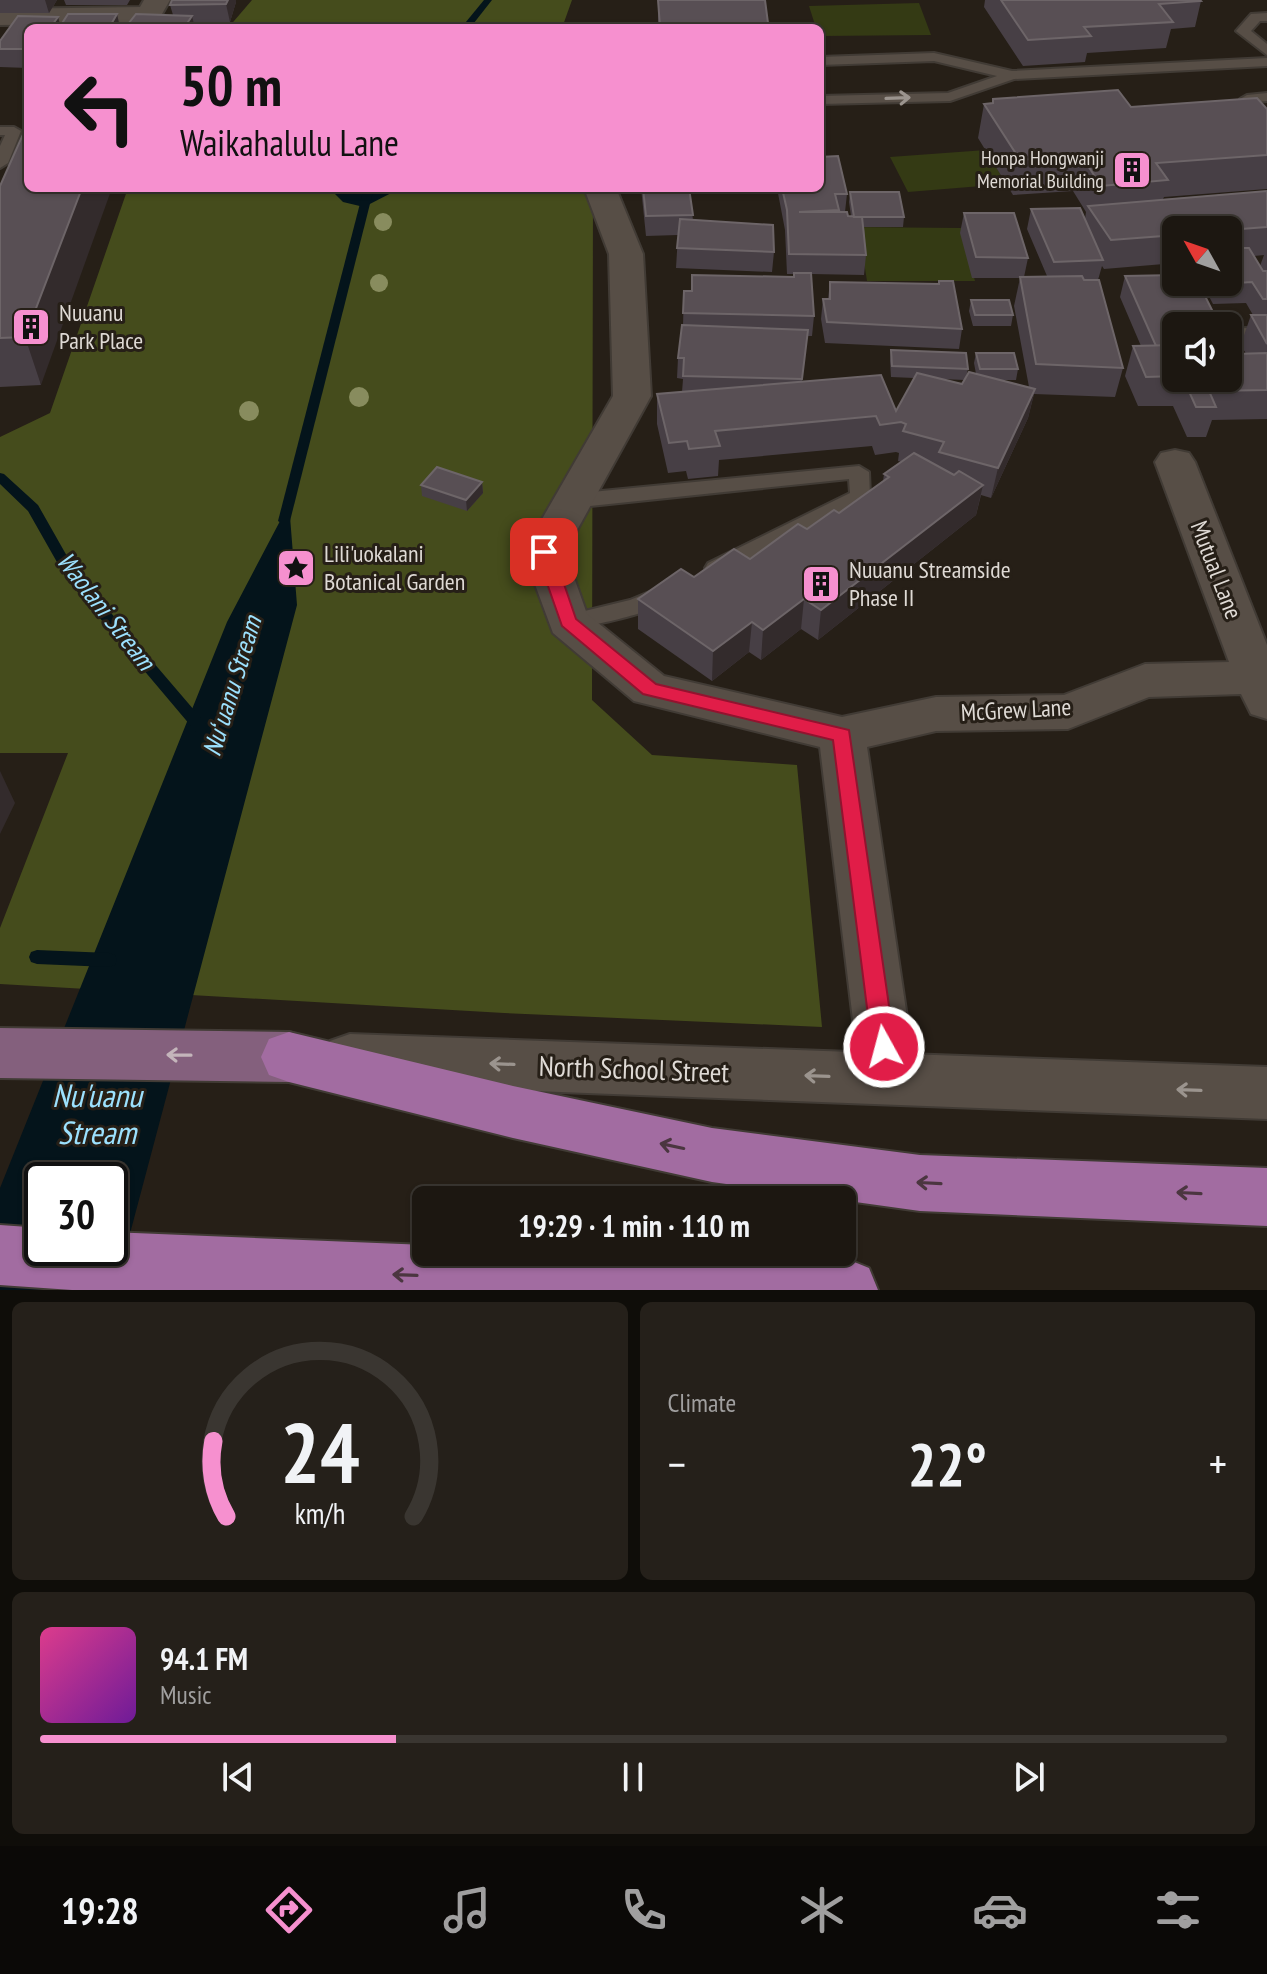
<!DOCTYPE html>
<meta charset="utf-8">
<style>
body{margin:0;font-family:"PT Sans Narrow",sans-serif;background:#25201a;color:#f1f3f6;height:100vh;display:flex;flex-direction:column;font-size:30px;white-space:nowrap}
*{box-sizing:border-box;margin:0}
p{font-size:26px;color:#a09f9f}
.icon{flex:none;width:44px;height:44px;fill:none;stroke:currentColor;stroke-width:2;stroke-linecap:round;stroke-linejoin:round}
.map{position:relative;height:1290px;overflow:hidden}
.panel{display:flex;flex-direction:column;gap:12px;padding:12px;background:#0f0d09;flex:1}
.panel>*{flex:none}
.guide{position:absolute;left:24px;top:24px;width:800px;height:168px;border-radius:12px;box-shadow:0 2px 6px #0004,0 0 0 2px #3a3631;background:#f690cf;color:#111;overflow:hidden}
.needle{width:52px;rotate:310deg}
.fabs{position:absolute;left:1162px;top:216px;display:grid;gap:16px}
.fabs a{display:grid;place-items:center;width:80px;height:80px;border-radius:12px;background:#1c1711;box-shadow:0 2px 6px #0004,0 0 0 2px #3a3631;font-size:40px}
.speed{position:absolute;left:24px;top:1162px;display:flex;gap:16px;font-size:40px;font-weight:700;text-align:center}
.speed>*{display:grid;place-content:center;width:104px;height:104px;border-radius:50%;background:#1c1711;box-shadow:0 2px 6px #0004,0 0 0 2px #3a3631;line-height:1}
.speed .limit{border:4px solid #111;border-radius:12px;background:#fff;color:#111}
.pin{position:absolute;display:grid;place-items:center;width:68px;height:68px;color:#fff;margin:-34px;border-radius:16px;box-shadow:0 4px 12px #0006}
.me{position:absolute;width:88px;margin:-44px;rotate:353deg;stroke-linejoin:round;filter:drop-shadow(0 0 6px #0008)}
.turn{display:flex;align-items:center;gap:28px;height:168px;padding:0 24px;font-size:36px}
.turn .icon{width:104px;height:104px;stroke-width:2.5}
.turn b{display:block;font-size:56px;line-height:68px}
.big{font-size:60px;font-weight:800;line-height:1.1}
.panel .tile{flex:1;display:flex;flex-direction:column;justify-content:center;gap:12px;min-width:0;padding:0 28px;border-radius:12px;background:#25201a}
.panel .dial{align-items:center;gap:0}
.dial svg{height:208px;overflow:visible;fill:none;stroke:#3a3631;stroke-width:7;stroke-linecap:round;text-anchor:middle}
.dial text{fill:#f1f3f6;stroke:none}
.song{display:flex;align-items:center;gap:24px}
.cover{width:96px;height:96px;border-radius:12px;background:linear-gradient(135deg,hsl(330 70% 55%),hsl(280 70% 35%))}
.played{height:8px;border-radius:4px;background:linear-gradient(90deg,#f690cf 30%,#3a3631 30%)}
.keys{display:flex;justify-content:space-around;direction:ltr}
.heat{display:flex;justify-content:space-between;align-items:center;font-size:44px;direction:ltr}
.panel .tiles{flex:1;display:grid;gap:12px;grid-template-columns:1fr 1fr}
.tile:last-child{grid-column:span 2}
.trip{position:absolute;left:412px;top:1186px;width:444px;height:80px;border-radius:12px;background:#1c1711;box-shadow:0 2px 6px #0004,0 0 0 2px #3a3631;font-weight:800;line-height:80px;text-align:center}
.tab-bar{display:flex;height:128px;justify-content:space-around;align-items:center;background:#0b0907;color:#a09f9f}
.tab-bar .icon{width:56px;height:56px}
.tab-bar .selected{color:#f690cf}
.tab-bar b{font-size:36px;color:#f1f3f6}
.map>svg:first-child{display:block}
</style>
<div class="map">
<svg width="1267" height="1290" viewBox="0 0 1267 1290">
<rect width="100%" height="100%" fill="#261f17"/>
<g fill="#343a14">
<polygon points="919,3 931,35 820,36 820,28 816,28 809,6"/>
<polygon points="986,150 1006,184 908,192 890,157"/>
<polygon points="844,227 961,228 975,281 867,281 860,237"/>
</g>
<g fill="#454c1c">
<polygon points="252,0 572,0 562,28 228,28"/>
<polygon points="128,188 565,188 593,192 592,700 652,755 797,765 822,1027 504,1013 0,984 0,928 68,753 0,753 0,437 50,413"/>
</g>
<g fill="#04141b" fill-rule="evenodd">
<polygon points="329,188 401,188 364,207 343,202"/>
<path d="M289,504L297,605L115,1290H0V1188L227,622ZM42,1180H110V1248H42Z"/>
</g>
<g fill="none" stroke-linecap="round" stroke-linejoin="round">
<g fill="#04141b" fill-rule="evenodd">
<polygon points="484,0 492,0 470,28 461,28"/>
<polygon points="364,188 374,188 290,521 284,525 278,521"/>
<polygon points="0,473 4,474 38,505 76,572 206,724 208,728 206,732 196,732 66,578 28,511 0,484"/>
<polygon points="37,950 109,953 115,955 117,960 115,965 109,967 37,964 31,962 29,957 31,952"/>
</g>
<g stroke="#413b35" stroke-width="4">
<g id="service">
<polygon points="1267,13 1267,21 1260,21 1251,31 1267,44 1267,55 1236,31 1251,14"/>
<polygon points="934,53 1012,71 1267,58 1267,66 1014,79 950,101 820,104 820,96 948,93 997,76 934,61 820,65 820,57"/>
<polygon points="1267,93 1267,101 1257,102 1267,116 1267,130 1262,129 1240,99 1247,95"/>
<polygon points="0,127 14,127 21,131 8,163 0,168 0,146 5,135 0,135"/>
<polygon points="859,466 869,472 870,496 867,501 715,575 708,573 705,568 708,563 850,493 849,479 571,508 561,501 571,494"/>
<path d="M666,585L674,587L677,592C662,614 594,624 568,630L560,627L557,622L560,617L630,600Z"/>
</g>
</g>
<g stroke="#413b35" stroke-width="4">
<g id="minor">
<polygon points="144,0 170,0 158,21 149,23 0,25 0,9 140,7"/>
<polygon points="584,188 616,188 643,254 651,396 565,552 587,614 664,676 842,717 936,697 1064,695 1145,664 1229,662 1155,462 1161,453 1175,450 1189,453 1195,462 1267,645 1267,719 1251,714 1241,694 1149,697 1068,729 936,731 867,747 916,1078 908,1096 888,1103 868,1096 860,1078 820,747 634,701 553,633 523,552 613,396 609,254"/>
<polygon points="1267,327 1267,349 1228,349 1228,329"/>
</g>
</g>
<g stroke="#413b35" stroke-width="4">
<polygon id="secondary" points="350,1034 1267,1067 1267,1119 350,1084 330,1077 322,1059 330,1041"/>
</g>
<g stroke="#413b35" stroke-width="4">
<polygon id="primary" points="0,1028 289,1032 309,1039 317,1057 309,1075 289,1082 0,1078"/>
</g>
<g stroke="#413b35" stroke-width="4">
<g id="motorway">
<polygon points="289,1032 513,1086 712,1128 920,1155 1267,1168 1267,1226 920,1211 712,1182 513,1138 289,1082 269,1075 261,1057 269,1039"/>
<polygon points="0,1225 42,1228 42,1248 110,1248 110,1232 426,1245 426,1252 630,1252 847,1259 869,1268 878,1290 72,1290 0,1285"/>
</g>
</g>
<use href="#service" fill="#574e46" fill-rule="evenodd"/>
<use href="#minor" fill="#574e46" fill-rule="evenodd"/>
<use href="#secondary" fill="#574e46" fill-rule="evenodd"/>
<use href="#primary" fill="#84607d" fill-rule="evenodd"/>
<use href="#motorway" fill="#a26ca1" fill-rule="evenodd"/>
</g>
<g fill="#888c5e">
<circle cx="383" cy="222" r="9"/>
<circle cx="379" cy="283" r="9"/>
<circle cx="359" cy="397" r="10"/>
<circle cx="249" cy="411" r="10"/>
</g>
<g fill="#473f45" fill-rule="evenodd">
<polygon points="0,0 57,0 49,13 0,13"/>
<polygon points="64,0 130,0 127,5 66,5"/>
<polygon points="658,0 768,23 768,28 658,28"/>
<polygon points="985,0 1200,0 1201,1 1195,27 1171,29 1166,48 1087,53 1085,62 1023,66 984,7"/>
<polygon points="236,2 230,22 194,23 195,28 125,28 173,15 170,5"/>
<polygon points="68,14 117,14 120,28 28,28 28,68 0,67 0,41 18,16 58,17 60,26"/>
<path d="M984,104L1267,109V189L1164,197L1163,199L1267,191V419L1212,420L1206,437H1187L1173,406H1138L1125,376L1133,346H1141L1120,297L1125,276L1176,326V378H1228L1234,354H1246L1241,344L1251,315H1253L1246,303L1213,304L1202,283V282H1228V230H1176V263L1104,269L1102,266L1098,280L1123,368L1115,397L1034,394L1028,418L991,498L981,495L976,515L818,640L801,629L761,660L749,652L712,681L638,629V599L694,577L750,559L839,513L883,481L884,474L902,462L898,461L899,453L896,452L875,455L872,446L719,460L718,476L688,479L686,471L668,473L657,424V394L682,392L683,379L677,378L678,358L683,325L684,291L793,277L794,274H787L785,230L777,188H820L847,194L845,212L848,216H851L849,202L850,192L904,217L903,227H864L866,255L864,275L811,274L814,316L812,336H807L802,382L896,411L914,378L891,377L890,361L891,350L968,369L966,378L976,374L974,363L976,353L1018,369L1016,380H1000L1029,387L1014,306L1020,278H972L960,233L964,213L1028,258L1024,277L1047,276L1027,229L1031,209L1085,219L1086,212L1073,191L1013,195L978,138ZM1264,255L1260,266L1254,256ZM940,379L965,380L962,384Z"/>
<polygon points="0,186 41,385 0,387"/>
<polygon points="641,188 689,188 693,220 774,252 772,272 676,268 678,235 646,236"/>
<polygon points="830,282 962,329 959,349 825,343 821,319 823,299 828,299"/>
<polygon points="971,300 1013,315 1011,326 973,326 969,311"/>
<polygon points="482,482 483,493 467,511 422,496 421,485"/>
</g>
<g fill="#332b2c">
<polygon points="45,0 57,0 49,13"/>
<polygon points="228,0 236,0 236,2 230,22 226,4"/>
<polygon points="117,14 120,28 109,28"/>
<polygon points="192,16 195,28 184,28"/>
<polygon points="58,17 61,28 50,28"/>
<polygon points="82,188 112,188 41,385 25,337"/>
<polygon points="1035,389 1028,418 991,498 998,468"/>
<polygon points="482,482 483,493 467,511 466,500"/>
<polygon points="983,485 976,515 818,640 821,610"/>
<polygon points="804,599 801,629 761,660 763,630"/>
<polygon points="752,622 749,652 712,681 713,651"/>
<polygon points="0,771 15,803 0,834"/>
</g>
<g fill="#584f54" stroke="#6d6568" stroke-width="2">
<polygon points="172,0 228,0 226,4 170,5"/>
<polygon points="658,0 765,0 768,23 713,25 713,28 666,28 666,26 660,26"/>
<polygon points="1001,0 1200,0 1201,1 1159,4 1173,22 1084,27 1091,36 1028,40"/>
<polygon points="68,14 117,14 109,28 59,28"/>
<polygon points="136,14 192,16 184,28 125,28"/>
<polygon points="18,16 58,17 50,28 28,28 28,49 0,49 0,41"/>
<polygon points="1118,90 1131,107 1257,98 1267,109 1267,155 1156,163 1168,180 1101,186 1081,155 1020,160 984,104 993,103 993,99"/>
<polygon points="28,123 28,188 82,188 25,337 0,338 0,186"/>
<polygon points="838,156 847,194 835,194 839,210 799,212 847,212 848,216 862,217 866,255 789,254 787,210 782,188 820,188 820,157"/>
<polygon points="643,188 689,188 693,215 646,216"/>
<polygon points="1267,191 1267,227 1228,230 1176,230 1176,235 1111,240 1088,206"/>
<polygon points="850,192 899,192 904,217 854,217"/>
<polygon points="1080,208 1103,260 1054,262 1031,209"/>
<polygon points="964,213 1014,213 1028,258 976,257"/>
<polygon points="680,219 773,225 774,252 677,248"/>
<polygon points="1228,248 1249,248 1263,271 1267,271 1267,299 1263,299 1252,282 1220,284 1219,282 1228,282"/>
<polygon points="794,273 811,273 814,316 683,313 684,291 692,291 692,275 794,277"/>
<polygon points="1176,275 1176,282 1198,282 1220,326 1176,326 1176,345 1156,346 1125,276"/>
<polygon points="1082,276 1084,280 1099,280 1123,368 1036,364 1020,277"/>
<polygon points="939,281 953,281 962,329 827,322 823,299 830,299 830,282 939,284"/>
<polygon points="971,300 1009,300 1013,315 975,315"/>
<polygon points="1251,315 1267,315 1267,344"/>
<polygon points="682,325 808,330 802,379 683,376 684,358 678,358"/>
<polygon points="1228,344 1234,354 1267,353 1267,390 1209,391 1216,407 1196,407 1183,378 1228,378"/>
<polygon points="1176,345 1176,376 1146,377 1133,346"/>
<polygon points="891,350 966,353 968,369 892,366"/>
<polygon points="976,353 1014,353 1018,369 980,369"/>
<polygon points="969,372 1035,389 998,468 939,452 944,442 903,431 906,424 901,422 880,425 876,416 715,431 720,446 689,449 687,441 669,443 657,394 881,375 896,411 917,373 962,384"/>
<polygon points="914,453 954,475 959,471 983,485 821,610 804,599 763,630 752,622 713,651 638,599 681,569 694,577 734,549 750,559 798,524 807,529 834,510 839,513 889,477 884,474"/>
<polygon points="437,467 482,482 466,500 421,485"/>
</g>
<defs><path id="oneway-shaft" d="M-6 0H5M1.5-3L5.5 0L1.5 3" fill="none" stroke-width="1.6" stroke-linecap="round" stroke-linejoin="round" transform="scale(2)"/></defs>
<g stroke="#9b948e">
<use href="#oneway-shaft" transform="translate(898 98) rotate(-2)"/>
<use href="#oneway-shaft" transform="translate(502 1064) rotate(-178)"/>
<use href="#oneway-shaft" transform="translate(817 1076) rotate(-178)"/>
<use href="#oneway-shaft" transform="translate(1189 1090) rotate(-178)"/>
</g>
<use stroke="#c4b5bb" href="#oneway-shaft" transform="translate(179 1055) rotate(-179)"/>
<g stroke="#4b3640">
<use href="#oneway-shaft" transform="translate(672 1146) rotate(-168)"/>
<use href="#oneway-shaft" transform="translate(929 1183) rotate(-177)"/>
<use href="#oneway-shaft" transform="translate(1189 1193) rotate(-177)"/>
<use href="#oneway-shaft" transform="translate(405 1275) rotate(-178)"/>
</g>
<polygon fill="#e11d48" stroke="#92132f" stroke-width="2" points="544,546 553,552 576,619 656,684 849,730 895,1047 892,1054 884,1057 876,1054 872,1047 833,740 643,694 562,626 536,552"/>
<defs>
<g id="building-square" transform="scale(2)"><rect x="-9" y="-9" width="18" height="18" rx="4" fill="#f690cf" stroke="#261f17"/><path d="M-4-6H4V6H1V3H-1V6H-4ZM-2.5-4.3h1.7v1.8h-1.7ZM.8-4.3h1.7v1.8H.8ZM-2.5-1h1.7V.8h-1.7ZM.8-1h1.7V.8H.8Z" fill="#111"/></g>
<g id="sight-square" transform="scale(2)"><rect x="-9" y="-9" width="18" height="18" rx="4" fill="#f690cf" stroke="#261f17"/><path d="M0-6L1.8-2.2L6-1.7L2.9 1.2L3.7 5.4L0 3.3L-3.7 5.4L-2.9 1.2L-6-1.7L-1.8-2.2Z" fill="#111"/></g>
</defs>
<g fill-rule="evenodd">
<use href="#building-square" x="1132" y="170"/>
<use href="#building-square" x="31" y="327"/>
<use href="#sight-square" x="296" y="568"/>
<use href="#building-square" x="821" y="584"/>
</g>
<g text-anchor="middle" stroke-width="6" stroke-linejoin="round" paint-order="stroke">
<g font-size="20" fill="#dfdad5" stroke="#261f17" text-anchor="end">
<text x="1104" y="165">Honpa Hongwanji<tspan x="1104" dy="23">Memorial Building</tspan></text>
</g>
<g font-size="24" fill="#dfdad5" stroke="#261f17" text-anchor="start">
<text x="59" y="321">Nuuanu<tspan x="59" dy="28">Park Place</tspan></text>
<text x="324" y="562">Lili'uokalani<tspan x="324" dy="28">Botanical Garden</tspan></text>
<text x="849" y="578">Nuuanu Streamside<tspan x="849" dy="28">Phase II</tspan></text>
</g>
<g font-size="24" fill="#dfdad5" stroke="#261f17">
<text transform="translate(1216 570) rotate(69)" y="8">Mutual Lane</text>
<text transform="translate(1016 710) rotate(-3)" y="8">McGrew Lane</text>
</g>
<g font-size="26" font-style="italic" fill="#9ce1fe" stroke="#261f17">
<text transform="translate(106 611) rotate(52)" y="9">Waolani Stream</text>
<text transform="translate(232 686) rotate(-73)" y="9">Nuʻuanu Stream</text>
</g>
<g font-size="28" fill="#dfdad5" stroke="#261f17">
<text transform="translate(634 1069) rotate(2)" y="10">North School Street</text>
</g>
<g font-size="32" font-style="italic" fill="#9ce1fe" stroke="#261f17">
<text x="97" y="1107">Nu'uanu<tspan x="97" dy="37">Stream</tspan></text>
</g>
</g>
</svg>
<div class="fabs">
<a><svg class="needle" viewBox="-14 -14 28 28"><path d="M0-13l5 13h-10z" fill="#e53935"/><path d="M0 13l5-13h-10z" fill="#a09f9f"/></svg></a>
<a><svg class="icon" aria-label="sound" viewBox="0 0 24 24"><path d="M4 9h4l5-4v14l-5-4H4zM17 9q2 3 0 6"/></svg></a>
</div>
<div class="speed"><div class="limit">30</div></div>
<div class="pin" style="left:544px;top:552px;background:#d93025"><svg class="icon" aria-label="arrive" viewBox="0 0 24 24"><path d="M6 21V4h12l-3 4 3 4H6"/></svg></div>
<svg class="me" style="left:884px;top:1047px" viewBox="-20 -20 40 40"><circle r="17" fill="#e11d48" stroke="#fff" stroke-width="3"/><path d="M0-11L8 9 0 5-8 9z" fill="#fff"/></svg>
<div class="trip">19:29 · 1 min · 110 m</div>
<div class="guide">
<div class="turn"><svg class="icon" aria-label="left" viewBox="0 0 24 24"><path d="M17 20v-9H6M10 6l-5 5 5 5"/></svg><div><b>50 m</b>Waikahalulu Lane</div></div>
</div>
</div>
<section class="panel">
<div class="tiles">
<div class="tile dial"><svg viewBox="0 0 100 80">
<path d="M14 69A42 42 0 1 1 86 69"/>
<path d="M14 69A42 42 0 0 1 9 40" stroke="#f690cf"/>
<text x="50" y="56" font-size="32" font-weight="700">24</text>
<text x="50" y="72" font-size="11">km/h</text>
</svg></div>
<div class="tile"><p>Climate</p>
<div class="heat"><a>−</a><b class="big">22°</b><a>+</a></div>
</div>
<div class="tile">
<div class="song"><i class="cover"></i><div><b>94.1 FM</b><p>Music</p></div></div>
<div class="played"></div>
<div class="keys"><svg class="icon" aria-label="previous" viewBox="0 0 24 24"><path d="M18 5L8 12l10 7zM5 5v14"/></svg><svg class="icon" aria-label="pause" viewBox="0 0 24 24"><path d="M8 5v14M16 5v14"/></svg><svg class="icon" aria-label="next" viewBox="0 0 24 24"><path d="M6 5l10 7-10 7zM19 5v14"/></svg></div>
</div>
</div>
</section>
<nav class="tab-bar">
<b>19:28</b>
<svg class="icon selected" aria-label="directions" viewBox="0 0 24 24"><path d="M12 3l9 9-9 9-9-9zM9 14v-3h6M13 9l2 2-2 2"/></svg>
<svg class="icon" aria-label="music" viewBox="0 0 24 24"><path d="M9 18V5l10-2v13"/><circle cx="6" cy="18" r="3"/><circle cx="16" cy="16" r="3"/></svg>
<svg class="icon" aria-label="phone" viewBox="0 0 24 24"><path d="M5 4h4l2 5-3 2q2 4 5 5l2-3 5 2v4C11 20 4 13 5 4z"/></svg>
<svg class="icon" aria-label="climate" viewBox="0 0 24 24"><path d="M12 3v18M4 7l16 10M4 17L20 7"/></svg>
<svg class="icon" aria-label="car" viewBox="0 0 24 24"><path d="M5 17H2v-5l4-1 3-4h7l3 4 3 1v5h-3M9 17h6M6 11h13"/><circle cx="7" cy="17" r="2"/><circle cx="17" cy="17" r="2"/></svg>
<svg class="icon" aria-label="filters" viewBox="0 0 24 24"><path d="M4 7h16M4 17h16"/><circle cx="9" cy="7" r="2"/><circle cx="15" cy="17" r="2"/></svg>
</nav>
